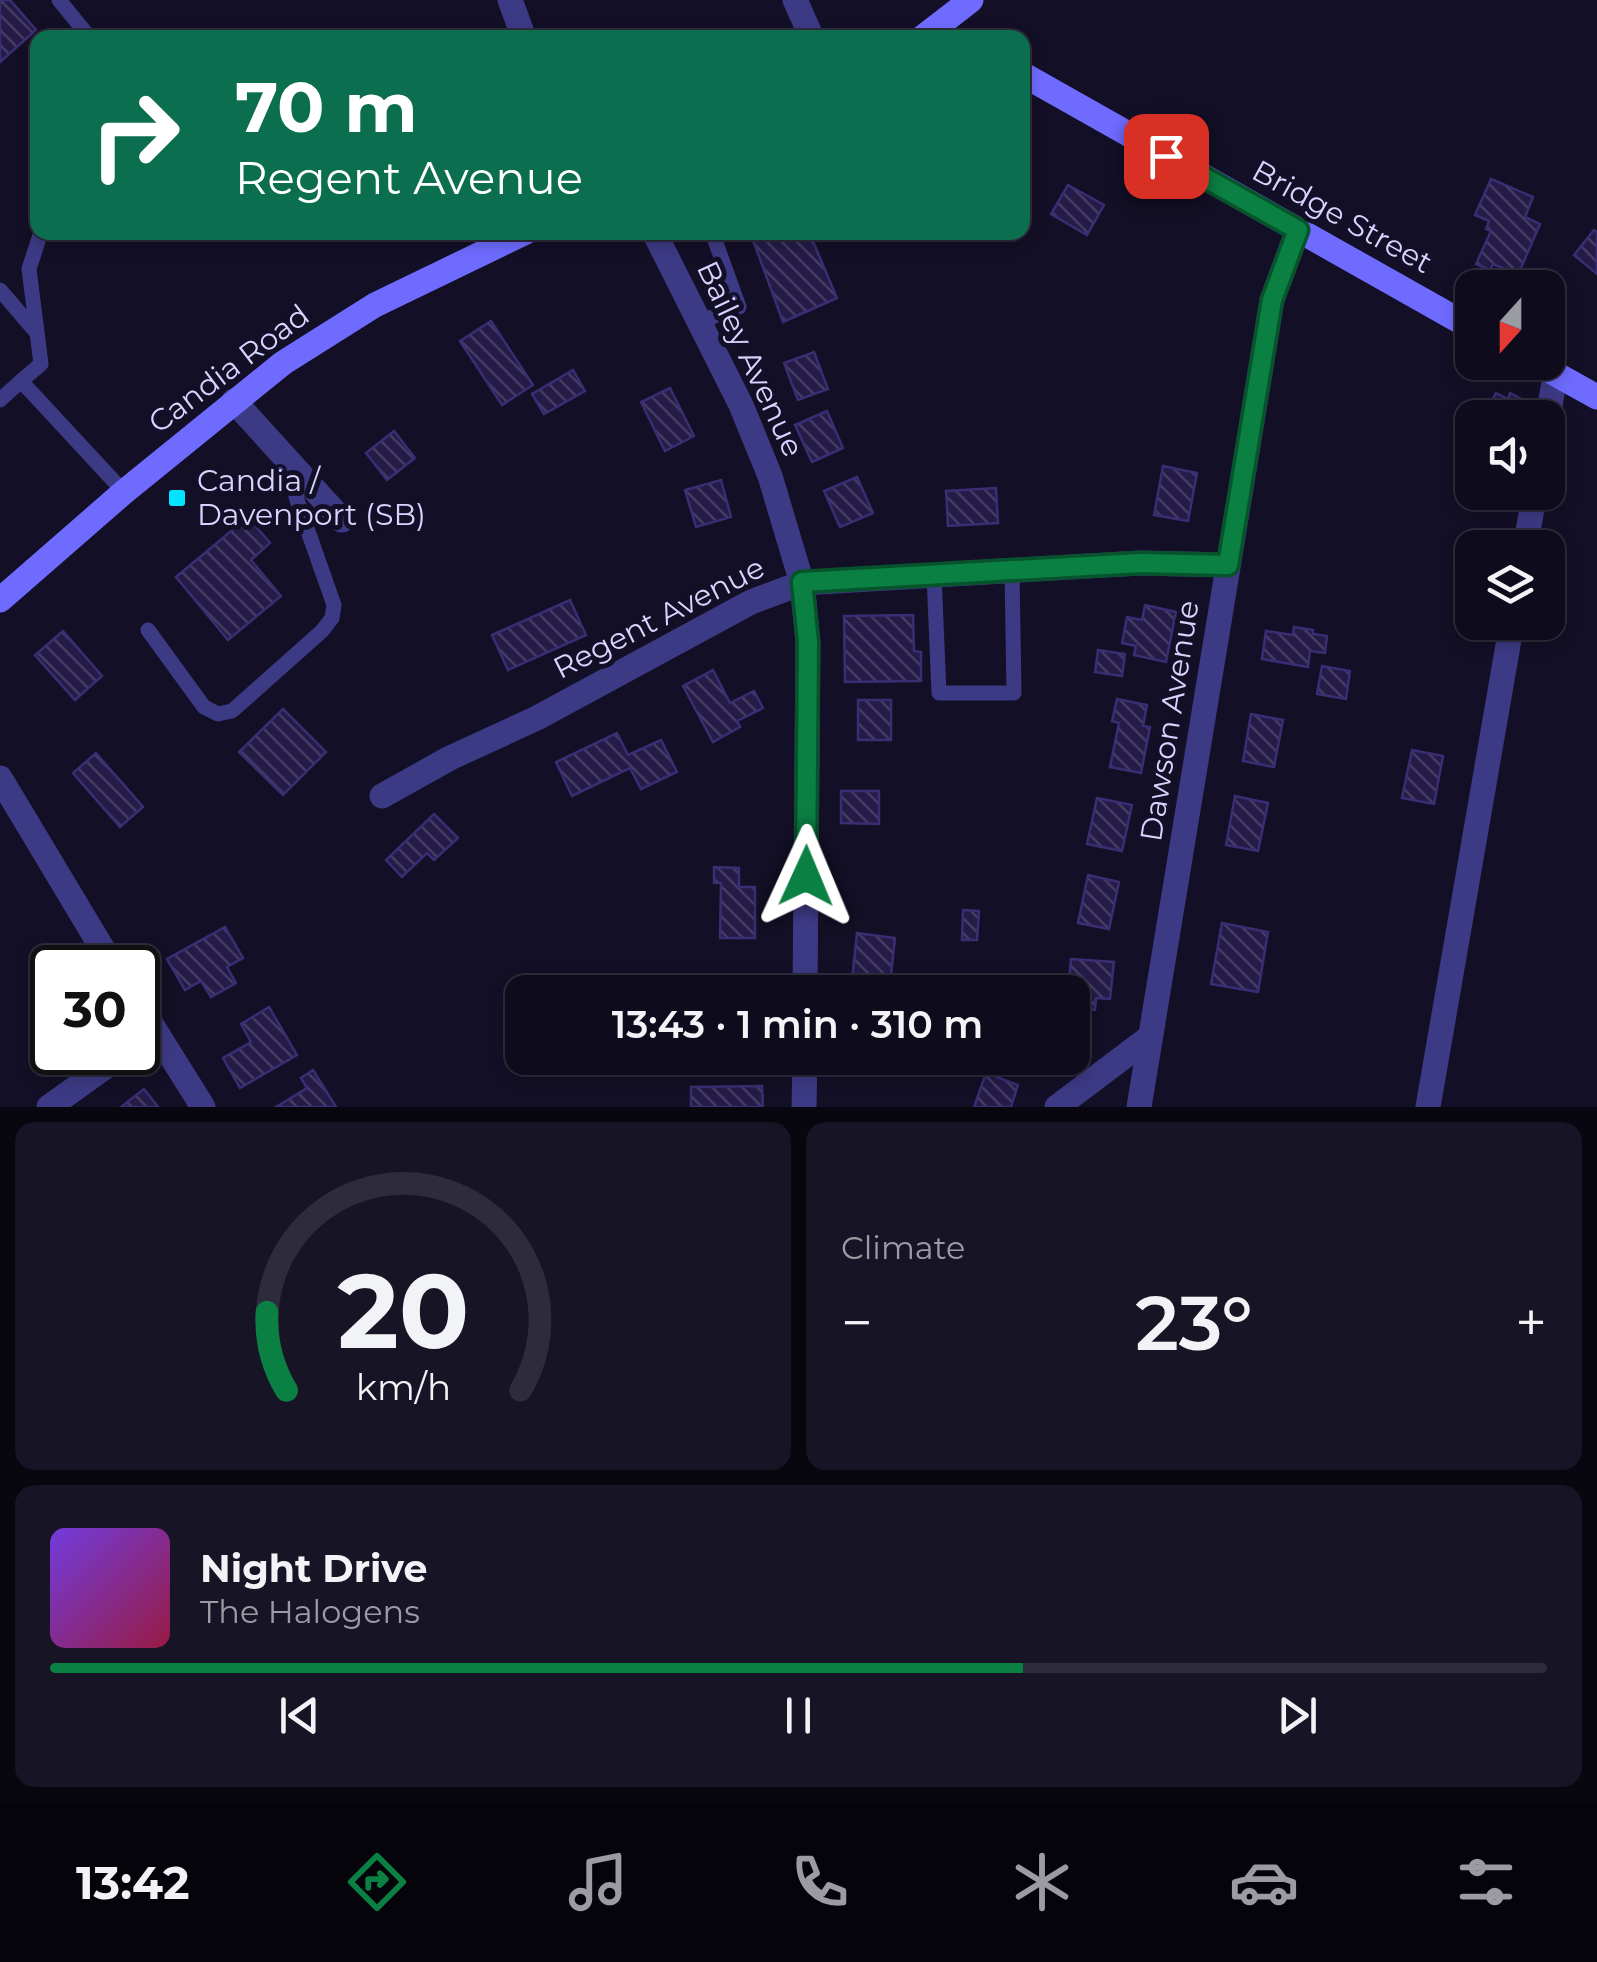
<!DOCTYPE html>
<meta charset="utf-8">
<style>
body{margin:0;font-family:Montserrat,sans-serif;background:#171425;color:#f1f3f6;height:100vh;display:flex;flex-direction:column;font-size:38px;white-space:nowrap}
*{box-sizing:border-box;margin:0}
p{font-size:32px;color:#9b9ba3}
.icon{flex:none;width:55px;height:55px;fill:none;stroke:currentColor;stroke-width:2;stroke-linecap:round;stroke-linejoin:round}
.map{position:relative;height:1107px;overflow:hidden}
.details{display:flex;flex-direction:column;gap:15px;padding:15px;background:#08060f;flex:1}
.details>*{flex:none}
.guide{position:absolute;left:30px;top:30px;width:1000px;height:210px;border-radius:20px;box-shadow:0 5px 15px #0003,0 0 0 2px #2e2b3b;background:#0b6e4f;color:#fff;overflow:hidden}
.needle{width:65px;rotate:201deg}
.controls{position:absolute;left:1455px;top:270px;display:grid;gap:20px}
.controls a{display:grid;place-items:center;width:110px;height:110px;border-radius:20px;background:#0e0b1c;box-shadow:0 5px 15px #0003,0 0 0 2px #2e2b3b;font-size:50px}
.speed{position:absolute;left:30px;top:945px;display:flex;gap:20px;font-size:50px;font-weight:700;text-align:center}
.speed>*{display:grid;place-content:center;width:130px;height:130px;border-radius:50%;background:#0e0b1c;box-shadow:0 5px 15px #0003,0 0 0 2px #2e2b3b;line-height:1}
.speed .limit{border:5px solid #111;border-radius:15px;background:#fff;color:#111}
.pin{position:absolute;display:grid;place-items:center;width:85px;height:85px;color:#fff;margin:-42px;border-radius:20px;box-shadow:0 5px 15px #0006}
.me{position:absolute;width:110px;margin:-55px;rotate:1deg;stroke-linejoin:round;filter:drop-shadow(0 0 8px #0008)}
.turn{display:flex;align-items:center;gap:35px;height:210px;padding:0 40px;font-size:45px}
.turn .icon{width:130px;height:130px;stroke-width:2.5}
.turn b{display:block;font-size:70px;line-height:85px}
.big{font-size:75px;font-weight:600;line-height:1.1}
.details .card{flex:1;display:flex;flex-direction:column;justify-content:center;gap:15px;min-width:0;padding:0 35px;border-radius:20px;background:#171425}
.details .dial{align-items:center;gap:0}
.dial svg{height:260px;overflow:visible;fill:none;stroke:#2e2b3b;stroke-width:7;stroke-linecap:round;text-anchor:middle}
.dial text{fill:#f1f3f6;stroke:none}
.song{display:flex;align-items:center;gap:30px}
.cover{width:120px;height:120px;border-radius:15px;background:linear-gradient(135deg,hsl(260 70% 55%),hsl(340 70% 35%))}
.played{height:10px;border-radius:5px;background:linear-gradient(90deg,#0b8043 65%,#2e2b3b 65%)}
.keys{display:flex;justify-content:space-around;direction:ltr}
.heat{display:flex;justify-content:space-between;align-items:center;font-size:55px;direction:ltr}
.details .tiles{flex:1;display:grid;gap:15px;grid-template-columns:1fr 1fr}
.card:last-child{grid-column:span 2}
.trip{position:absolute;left:505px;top:975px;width:585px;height:100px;border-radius:20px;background:#0e0b1c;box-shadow:0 5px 15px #0003,0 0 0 2px #2e2b3b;font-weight:600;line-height:100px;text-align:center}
.dock{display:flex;height:160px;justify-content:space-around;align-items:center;background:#06040b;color:#9b9ba3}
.dock .icon{width:70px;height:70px}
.dock .on{color:#0b8043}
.dock b{font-size:45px;color:#f1f3f6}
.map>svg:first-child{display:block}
</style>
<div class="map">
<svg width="1597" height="1107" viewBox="0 0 1597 1107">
<defs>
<pattern id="building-back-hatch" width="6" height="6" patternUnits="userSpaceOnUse" patternTransform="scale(2.5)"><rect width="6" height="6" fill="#241b47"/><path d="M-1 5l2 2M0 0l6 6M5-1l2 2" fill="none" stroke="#433b63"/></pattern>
</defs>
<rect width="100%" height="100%" fill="#130f26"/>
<g fill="url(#building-back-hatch)" stroke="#3b2d73" stroke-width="2.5">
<polygon points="0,0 10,0 36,30 0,62"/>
<polygon points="1491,179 1533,197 1525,217 1540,224 1518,275 1493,264 1490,270 1476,264 1491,231 1486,229 1489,221 1475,215"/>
<polygon points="1068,185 1104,205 1087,235 1051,214"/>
<polygon points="1594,230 1597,232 1597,274 1574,255"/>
<polygon points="750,232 809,232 837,298 783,322"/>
<polygon points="491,321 533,385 502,405 460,341"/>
<polygon points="814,352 828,389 798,400 784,363"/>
<polygon points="573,370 585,391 544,414 532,394"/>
<polygon points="670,388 694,436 665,451 641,402"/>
<polygon points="1496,393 1508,399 1510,393 1523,400 1520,405 1531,412 1528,418 1474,418 1483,401 1490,405"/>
<polygon points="827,411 843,448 812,462 795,425"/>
<polygon points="394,431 415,458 387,480 366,453"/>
<polygon points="1163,466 1197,473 1188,521 1154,515"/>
<polygon points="857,477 873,513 840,527 824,491"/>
<polygon points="721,480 731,517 696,527 685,490"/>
<polygon points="996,488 998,523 948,526 946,491"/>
<polygon points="248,517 270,543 251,560 281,596 228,640 176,577"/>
<polygon points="570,600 586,635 508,670 492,635"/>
<polygon points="1145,605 1176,612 1166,662 1134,655 1136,646 1122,643 1127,617 1142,620"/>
<polygon points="913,615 914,651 921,652 921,681 845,682 844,616"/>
<polygon points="1294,627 1313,630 1313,634 1327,636 1325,653 1310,651 1308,667 1262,659 1266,631 1293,635"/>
<polygon points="63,631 102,676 75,700 35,655"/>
<polygon points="1098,650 1125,654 1122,676 1095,672"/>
<polygon points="1322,666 1350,671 1346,699 1317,694"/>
<polygon points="713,670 730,703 754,691 763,708 737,721 740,727 713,742 683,686"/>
<polygon points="1117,699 1147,705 1143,726 1150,727 1141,773 1110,767 1119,723 1112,721"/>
<rect x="858" y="700" width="33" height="40"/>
<polygon points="283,709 326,752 283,795 239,752"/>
<polygon points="1251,714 1283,720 1274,767 1243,761"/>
<polygon points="617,733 628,755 661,740 677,772 641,789 630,768 572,796 556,762"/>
<polygon points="1412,750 1443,756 1434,804 1402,798"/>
<polygon points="96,753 143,807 120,827 73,773"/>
<polygon points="841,791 879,791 879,824 841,823"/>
<polygon points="1235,796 1268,803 1258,851 1226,845"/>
<polygon points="1097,798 1132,805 1122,851 1087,844"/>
<polygon points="434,814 458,838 434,860 427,853 402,877 386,860"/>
<polygon points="714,867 739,868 739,887 755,887 755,938 720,938 721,883 714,883"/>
<polygon points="1088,875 1119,882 1109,929 1078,923"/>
<polygon points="963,910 979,911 977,940 962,940"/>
<polygon points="1222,923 1268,932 1258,992 1211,984"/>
<polygon points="225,927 243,958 227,967 236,983 211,997 201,981 185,990 167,959"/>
<polygon points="857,933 895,938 890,984 852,980"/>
<polygon points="1071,959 1114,962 1110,999 1096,998 1095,1010 1072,1008 1072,992 1068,992"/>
<polygon points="761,976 761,992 738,992 737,977"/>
<polygon points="269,1007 297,1055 240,1088 223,1058 251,1042 241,1024"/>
<polygon points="313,1070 336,1107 276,1107 307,1088 301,1078"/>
<polygon points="986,1073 1018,1085 1011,1107 974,1107"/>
<polygon points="762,1086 763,1107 691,1107 691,1087"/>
<polygon points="144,1089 158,1107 121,1107"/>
</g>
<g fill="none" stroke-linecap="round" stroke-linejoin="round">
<g stroke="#3d3a85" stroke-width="15">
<polyline points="59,0 90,38"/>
<polyline points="0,290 37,333"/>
<polyline points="699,322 739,307 712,232"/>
<polyline points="21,381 41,364 29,269 41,232"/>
<polyline points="0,400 21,381 124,492"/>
<polyline points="934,575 939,693 1014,693 1012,571"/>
<polyline points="148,630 204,707 218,714 232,711 322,631 332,618 334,605 296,497 293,467"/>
</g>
<g stroke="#3d3a85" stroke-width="25">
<polyline points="510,0 524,38"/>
<polyline points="795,0 812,38"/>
<polyline points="654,232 741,405 770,476 802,583 808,642 805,992"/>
<polyline points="234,401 342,520"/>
<polyline points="1548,418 1555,375"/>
<polyline points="1525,548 1535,492"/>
<polyline points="0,778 114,968"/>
<polyline points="382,796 450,758 537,718 751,602 802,583 1140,563 1228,565"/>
<polyline points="138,1003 203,1107"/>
<polyline points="49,1107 126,1052"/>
<polyline points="804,1107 805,1058"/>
<polyline points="1057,1107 1150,1037"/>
<polyline points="1139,1107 1272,300 1298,230"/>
<polyline points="1428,1107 1512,622"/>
</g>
<g stroke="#6f6bff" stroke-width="25">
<polyline points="922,38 971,0"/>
<polyline points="1022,74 1472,328"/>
<polyline points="1534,362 1597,397"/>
<polyline points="0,600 124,492 283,363 375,305 526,232"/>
</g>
</g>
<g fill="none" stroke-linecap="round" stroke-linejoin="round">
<g stroke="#07532c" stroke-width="25">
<polyline id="route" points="806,876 808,642 802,582 1140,563 1228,565 1272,300 1298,230 1166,156"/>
</g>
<use href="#route" stroke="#0b8043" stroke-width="18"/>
</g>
<rect fill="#00e5ff" stroke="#130f26" stroke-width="4" x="167" y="488" width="20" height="20" rx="5"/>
<g text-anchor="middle" stroke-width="10" stroke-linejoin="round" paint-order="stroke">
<g font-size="30" fill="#d9d4ff" stroke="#130f26">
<text transform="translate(1342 217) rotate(29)" y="10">Bridge Street</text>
<text transform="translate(750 359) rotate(65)" y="10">Bailey Avenue</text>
<text transform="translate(229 369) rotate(-37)" y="10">Candia Road</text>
<text transform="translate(659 618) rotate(-27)" y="10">Regent Avenue</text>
<text transform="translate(1170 721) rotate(-81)" y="10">Dawson Avenue</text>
</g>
<g font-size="30" fill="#d9d4ff" stroke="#130f26" text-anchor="start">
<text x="197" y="491">Candia /<tspan x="197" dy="34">Davenport (SB)</tspan></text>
</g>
</g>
</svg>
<div class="controls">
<a><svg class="needle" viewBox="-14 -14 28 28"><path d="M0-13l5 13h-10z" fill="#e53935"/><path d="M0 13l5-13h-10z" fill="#9b9ba3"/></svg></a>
<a><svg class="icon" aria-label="sound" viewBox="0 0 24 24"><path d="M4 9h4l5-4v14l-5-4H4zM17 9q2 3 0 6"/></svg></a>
<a><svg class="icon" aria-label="layers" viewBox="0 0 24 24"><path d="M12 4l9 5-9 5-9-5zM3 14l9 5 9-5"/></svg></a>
</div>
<div class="speed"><div class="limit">30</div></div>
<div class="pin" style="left:1166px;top:156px;background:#d93025"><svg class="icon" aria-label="arrive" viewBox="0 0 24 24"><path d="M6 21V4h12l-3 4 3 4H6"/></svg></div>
<svg class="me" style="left:806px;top:876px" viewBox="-20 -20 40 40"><path d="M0-17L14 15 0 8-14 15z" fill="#0b8043" stroke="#fff" stroke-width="4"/></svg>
<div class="trip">13:43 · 1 min · 310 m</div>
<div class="guide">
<div class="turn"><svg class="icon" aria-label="right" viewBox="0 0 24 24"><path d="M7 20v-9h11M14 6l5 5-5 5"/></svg><div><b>70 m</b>Regent Avenue</div></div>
</div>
</div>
<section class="details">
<div class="tiles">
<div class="card dial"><svg viewBox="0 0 100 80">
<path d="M14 69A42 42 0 1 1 86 69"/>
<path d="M14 69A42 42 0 0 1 8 45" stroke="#0b8043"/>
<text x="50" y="56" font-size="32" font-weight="700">20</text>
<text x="50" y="72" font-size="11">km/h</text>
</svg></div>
<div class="card"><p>Climate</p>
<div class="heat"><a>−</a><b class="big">23°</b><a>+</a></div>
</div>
<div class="card">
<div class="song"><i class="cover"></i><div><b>Night Drive</b><p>The Halogens</p></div></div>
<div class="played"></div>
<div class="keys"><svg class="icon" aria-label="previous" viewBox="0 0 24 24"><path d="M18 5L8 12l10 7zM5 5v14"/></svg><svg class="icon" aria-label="pause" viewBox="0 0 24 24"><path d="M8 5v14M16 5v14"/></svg><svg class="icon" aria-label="next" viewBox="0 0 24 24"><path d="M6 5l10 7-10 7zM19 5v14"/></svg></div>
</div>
</div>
</section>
<nav class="dock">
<b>13:42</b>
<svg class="icon on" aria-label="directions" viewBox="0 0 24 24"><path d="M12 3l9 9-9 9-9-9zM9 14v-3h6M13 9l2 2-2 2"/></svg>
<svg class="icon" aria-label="music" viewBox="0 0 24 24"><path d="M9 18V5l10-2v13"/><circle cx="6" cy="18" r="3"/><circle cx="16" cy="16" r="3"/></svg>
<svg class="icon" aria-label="phone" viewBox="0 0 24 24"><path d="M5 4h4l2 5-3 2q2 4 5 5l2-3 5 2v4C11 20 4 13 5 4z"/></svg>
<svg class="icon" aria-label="climate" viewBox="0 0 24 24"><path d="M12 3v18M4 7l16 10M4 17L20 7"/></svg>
<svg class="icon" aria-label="car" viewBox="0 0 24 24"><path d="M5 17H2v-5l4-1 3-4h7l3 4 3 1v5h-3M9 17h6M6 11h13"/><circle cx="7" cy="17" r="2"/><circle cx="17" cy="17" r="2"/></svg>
<svg class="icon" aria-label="filters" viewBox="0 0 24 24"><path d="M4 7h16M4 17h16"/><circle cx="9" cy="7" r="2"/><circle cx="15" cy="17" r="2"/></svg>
</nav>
